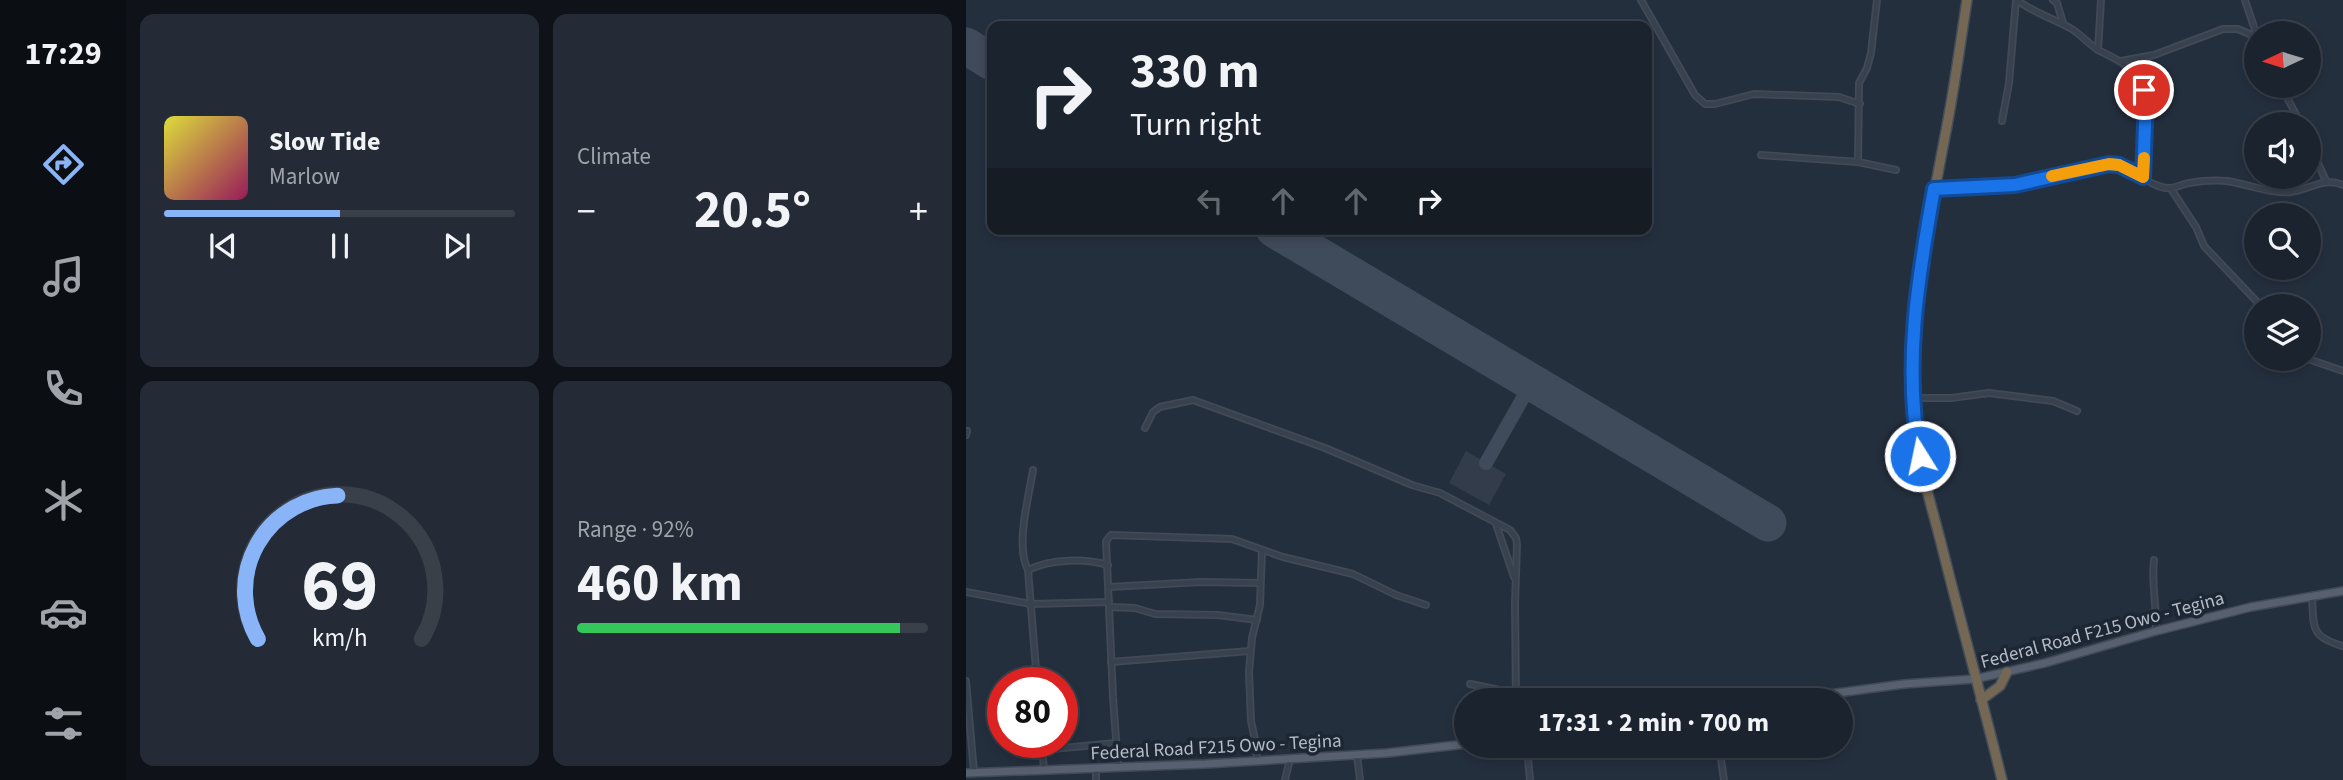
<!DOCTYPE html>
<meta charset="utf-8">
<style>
body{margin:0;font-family:"Source Sans 3",sans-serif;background:#242b36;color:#f1f3f6;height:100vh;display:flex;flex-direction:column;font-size:26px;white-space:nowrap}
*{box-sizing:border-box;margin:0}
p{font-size:23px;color:#a0a4aa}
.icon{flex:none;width:38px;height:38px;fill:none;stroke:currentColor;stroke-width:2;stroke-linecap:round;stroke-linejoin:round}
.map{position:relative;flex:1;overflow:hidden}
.details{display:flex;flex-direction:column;gap:14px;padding:14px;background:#0f1319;width:840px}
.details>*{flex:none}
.banner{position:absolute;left:21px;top:21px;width:665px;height:214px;border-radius:14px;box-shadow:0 4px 10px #0003,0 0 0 2px #39404a;background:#1b232e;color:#f1f3f6;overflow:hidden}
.needle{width:46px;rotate:266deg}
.controls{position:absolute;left:1278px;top:21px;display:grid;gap:14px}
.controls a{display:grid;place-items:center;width:77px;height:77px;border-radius:50%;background:#1b232e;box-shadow:0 4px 10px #0003,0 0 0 2px #39404a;font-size:35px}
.speed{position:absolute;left:21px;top:667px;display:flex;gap:14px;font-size:35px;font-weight:700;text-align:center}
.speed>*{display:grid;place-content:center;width:91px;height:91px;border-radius:50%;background:#1b232e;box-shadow:0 4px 10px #0003,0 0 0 2px #39404a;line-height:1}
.speed .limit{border:10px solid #d22;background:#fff;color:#111}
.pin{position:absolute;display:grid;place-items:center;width:60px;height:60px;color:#fff;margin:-30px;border:4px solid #fff;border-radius:50%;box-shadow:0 2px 7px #0007}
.me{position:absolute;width:77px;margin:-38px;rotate:350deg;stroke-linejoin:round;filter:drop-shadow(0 0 5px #0008)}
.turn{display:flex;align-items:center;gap:24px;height:147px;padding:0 28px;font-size:32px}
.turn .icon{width:91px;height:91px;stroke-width:2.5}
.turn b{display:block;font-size:49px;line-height:60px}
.lanes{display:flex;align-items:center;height:66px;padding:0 28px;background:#0003;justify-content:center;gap:35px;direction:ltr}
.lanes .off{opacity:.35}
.big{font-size:52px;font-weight:700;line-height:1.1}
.details .widget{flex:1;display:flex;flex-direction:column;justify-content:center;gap:10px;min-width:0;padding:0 24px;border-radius:14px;background:#242b36}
.details .dial{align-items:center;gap:0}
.dial svg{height:182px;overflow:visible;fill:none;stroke:#39404a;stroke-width:7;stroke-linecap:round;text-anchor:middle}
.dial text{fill:#f1f3f6;stroke:none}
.song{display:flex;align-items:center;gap:21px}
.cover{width:84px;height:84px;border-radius:10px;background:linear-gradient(135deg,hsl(60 70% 55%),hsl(330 70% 35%))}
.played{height:7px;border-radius:4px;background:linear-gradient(90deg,#8ab4f8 50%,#39404a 50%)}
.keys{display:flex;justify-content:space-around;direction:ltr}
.heat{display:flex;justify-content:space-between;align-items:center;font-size:38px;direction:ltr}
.charge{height:10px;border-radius:5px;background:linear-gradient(90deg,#34c759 92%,#39404a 0)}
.details .tiles{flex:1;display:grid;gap:14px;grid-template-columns:repeat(2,1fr)}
.trip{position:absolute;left:488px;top:688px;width:399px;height:70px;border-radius:35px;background:#1b232e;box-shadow:0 4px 10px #0003,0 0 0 2px #39404a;font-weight:700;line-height:70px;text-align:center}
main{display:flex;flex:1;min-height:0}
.tabs{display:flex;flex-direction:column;width:126px;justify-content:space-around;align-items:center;background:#0b0e12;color:#a0a4aa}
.tabs .icon{width:49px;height:49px}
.tabs .selected{color:#8ab4f8}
.tabs b{font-size:32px;color:#f1f3f6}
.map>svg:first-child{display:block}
</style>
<main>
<nav class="tabs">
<b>17:29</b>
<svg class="icon selected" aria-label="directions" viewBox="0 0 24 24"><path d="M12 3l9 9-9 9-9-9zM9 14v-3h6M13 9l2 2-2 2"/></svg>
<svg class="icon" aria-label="music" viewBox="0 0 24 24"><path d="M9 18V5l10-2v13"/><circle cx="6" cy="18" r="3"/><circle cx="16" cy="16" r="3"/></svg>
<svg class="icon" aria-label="phone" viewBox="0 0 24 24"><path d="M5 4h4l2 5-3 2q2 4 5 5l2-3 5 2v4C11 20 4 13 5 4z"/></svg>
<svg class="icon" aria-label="climate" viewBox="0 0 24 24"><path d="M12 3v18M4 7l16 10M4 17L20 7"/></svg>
<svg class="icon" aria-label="car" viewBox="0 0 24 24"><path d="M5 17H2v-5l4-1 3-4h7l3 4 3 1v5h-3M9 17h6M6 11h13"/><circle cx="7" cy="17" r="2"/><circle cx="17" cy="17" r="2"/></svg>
<svg class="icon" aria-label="filters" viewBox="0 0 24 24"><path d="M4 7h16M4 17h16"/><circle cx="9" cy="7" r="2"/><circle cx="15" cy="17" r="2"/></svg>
</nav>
<section class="details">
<div class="tiles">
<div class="widget">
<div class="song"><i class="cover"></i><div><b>Slow Tide</b><p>Marlow</p></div></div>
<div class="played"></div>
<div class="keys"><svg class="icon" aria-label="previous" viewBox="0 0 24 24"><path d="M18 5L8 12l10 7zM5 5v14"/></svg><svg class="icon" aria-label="pause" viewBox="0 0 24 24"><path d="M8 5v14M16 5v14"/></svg><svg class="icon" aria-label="next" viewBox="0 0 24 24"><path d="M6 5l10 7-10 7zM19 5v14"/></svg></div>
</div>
<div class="widget"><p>Climate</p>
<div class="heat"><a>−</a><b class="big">20.5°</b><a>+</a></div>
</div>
<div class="widget dial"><svg viewBox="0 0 100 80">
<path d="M14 69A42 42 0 1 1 86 69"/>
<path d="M14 69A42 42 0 0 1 49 6" stroke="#8ab4f8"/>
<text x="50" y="56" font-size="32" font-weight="700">69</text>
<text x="50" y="72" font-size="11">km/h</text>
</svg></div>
<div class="widget"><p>Range · 92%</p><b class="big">460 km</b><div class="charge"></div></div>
</div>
</section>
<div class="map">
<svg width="1377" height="780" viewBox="0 0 1377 780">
<rect width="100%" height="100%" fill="#242f3e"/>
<polygon fill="#323c4b" points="500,451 540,474 523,505 483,483"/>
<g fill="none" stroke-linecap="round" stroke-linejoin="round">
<polyline stroke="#3f4a5a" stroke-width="14" points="520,463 566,382"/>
<g stroke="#3f4a5a" stroke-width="37">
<polyline points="0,46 26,62"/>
<polyline points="308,229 802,523"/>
</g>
<g stroke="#414a57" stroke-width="8">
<g id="street">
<polyline points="675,0 729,95 739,104 749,104 788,94 873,97 894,104"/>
<path d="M1051,0C1068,13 1086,18 1104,28C1115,34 1123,45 1134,51C1155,61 1174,70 1179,95C1184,115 1178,154 1177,176"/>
<polyline points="1087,0 1091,3 1097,23"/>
<polyline points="1279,0 1290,33"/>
<polyline points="1132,50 1135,0"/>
<polyline points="1155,61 1188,55 1257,29 1272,29 1290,37"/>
<polyline points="1315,86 1335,124"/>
<polyline points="1036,121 1043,83 1050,0"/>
<polyline points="1342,141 1360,181"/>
<polyline points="795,155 892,162 930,170"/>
<polyline points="892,162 893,83 901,68 905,53 911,0"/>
<path d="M970,189L1049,185L1143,164C1166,166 1186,189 1203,188C1210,188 1216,184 1223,183C1235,181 1249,180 1261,181C1281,184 1305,194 1325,192C1344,189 1358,177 1377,185"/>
<polyline points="1205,189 1230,227 1238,246 1295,306"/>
<polyline points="1342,359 1377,371"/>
<polyline points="947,398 985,398 1023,393 1087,401 1111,411"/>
<polyline points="179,428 187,412 194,407 227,400 359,448 446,485 474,493 544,530 550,538 551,545 549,603 550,700"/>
<polyline points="0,435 1,431"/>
<path d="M67,470C63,496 49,546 62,570L71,682"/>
<polyline points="530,524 548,577"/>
<path d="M1188,560C1185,583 1191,607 1190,630"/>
<path d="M62,570C85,559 118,558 142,565"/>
<polyline points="143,587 235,582 294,583"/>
<polyline points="0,592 65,604 143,602"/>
<path d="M1346,597C1348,628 1344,636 1376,646"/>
<polyline points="143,607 169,608 189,614 252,615 291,620"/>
<polyline points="145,662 284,651"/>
<polyline points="0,681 8,772"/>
<polyline points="504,684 534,690 550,690"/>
<polyline points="76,742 78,771"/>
<polyline points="561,746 564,780"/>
<polyline points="753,746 758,780"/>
<polyline points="76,750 150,743"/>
<polyline points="391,755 394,780"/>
<polyline points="291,760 290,745 285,721 283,672 286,638 294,605 296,550"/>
<polyline points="152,767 147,697 140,541 145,535 266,539 317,557 387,574 430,595 460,605"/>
<polyline points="130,768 130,780"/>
<polyline points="319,780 324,759"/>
</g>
</g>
<g stroke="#414a57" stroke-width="10">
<g id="primary">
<polyline points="819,700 938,684 1009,679 1079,663 1190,631 1285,607 1377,591"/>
<polyline points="0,773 240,764 421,753 500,744"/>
</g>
</g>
<g stroke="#434c59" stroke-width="12">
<g id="highway">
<path d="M1001,0C994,45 988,91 979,136C963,223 943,310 946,399C947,446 962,493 974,539C994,619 1016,699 1036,780"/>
<polyline points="1015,700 1034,686 1041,672"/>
</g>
</g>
<use href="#street" stroke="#38414e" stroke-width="4.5"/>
<use href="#primary" stroke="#56606e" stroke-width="7"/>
<use href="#highway" stroke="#746855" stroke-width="9"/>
</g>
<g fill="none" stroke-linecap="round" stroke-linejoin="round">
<g stroke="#114b97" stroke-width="18">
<path id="route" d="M954,456C937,366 952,277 968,189L1049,185L1143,164L1153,165L1177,177L1180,99L1178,90"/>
</g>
<use href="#route" stroke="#1a73e8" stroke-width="12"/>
<polyline stroke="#f59e0b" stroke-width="12" points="1086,176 1143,164 1153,165 1177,177 1178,158"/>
</g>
<g text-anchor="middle" stroke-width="7" stroke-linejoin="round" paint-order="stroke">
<g font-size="19" fill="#b4bcc9" stroke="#1d2633">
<text transform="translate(1136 629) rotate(-15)" y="7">Federal Road F215 Owo - Tegina</text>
<text transform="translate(250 746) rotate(-3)" y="7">Federal Road F215 Owo - Tegina</text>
</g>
</g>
</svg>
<div class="controls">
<a><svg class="needle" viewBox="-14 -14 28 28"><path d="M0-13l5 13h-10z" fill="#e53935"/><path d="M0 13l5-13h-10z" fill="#a0a4aa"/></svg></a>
<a><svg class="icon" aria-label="sound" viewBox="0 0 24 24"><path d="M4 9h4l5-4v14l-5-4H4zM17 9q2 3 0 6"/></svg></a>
<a><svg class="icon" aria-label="search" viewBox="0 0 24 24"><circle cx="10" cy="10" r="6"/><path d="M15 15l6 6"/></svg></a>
<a><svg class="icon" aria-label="layers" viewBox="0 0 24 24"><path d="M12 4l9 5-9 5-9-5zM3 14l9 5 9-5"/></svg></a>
</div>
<div class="speed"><div class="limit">80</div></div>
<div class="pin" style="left:1178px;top:90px;background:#d93025"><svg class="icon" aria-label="arrive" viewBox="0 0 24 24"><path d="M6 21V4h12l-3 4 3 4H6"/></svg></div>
<svg class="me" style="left:954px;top:456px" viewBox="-20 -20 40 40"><circle r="17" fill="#1a73e8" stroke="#fff" stroke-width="3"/><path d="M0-11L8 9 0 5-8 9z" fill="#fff"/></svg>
<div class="trip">17:31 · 2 min · 700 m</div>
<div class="banner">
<div class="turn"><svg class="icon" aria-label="right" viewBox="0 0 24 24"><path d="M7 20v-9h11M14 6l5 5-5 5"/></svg><div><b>330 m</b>Turn right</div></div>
<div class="lanes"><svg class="icon off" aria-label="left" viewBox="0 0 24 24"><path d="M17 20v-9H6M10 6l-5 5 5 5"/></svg><svg class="icon off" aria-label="ahead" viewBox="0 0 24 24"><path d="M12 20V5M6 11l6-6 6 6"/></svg><svg class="icon off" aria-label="ahead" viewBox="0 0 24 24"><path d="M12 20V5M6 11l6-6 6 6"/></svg><svg class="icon" aria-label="right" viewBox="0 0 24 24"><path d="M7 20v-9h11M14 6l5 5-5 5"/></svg></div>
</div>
</div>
</main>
